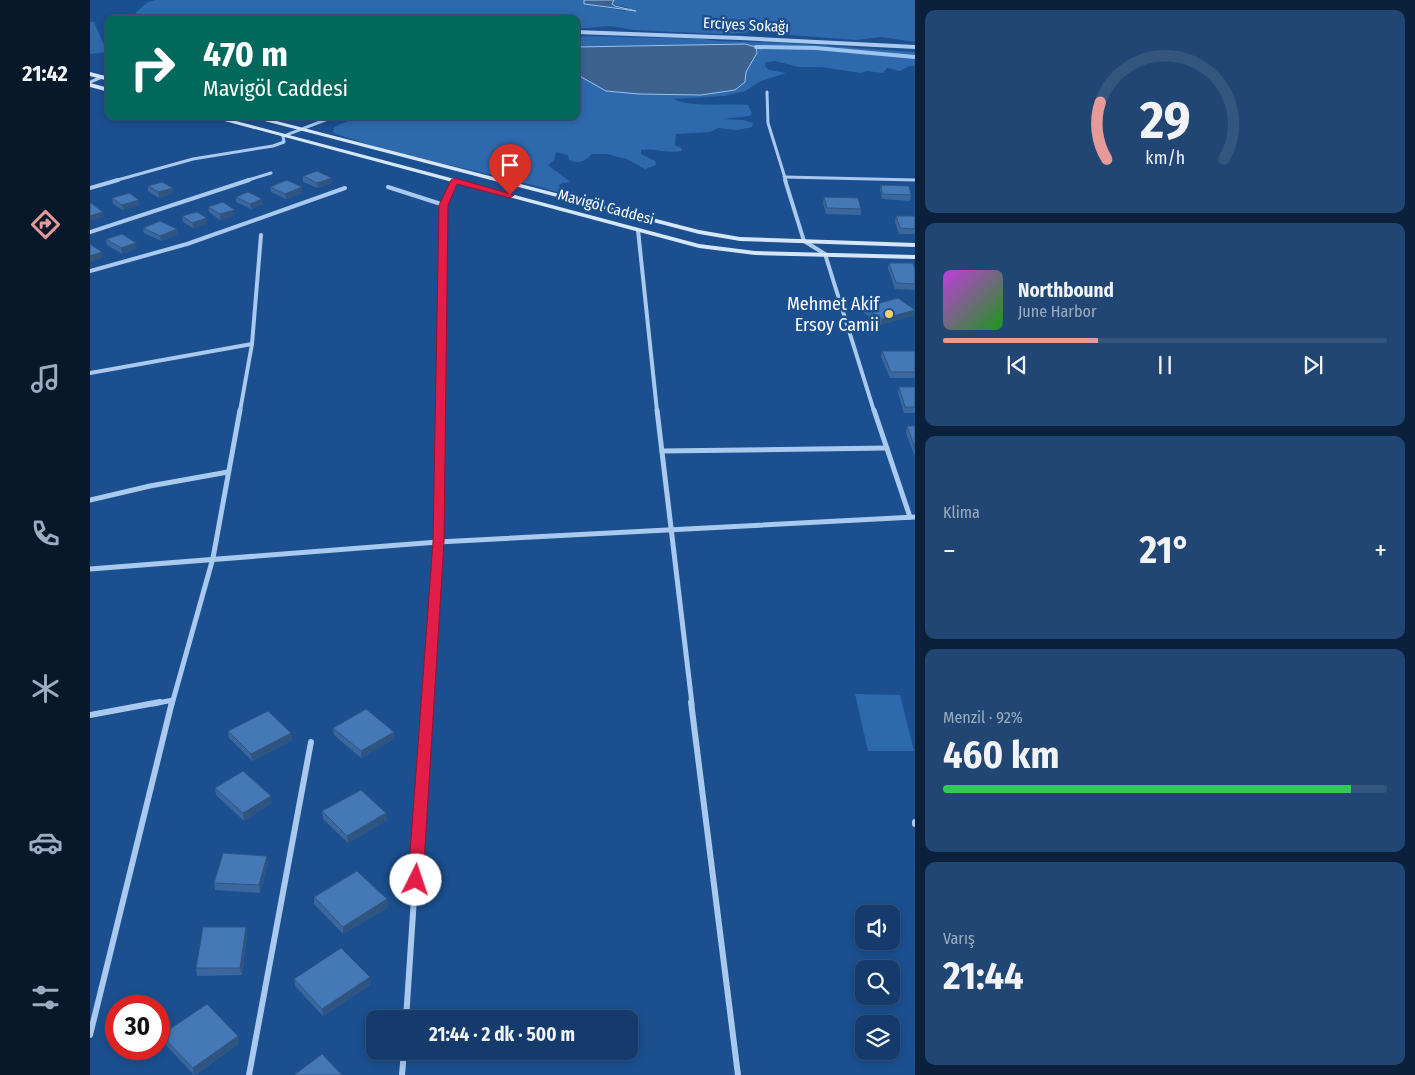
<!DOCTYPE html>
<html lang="tr">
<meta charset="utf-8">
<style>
body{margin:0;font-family:"Fira Sans Condensed",sans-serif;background:#214673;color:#f1f3f6;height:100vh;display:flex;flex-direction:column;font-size:19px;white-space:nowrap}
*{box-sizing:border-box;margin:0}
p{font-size:16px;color:#9dadc1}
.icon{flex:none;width:28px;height:28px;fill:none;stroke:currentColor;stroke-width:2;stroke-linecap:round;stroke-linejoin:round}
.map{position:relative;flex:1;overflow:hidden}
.sheet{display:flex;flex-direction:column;gap:10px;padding:10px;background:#0b203b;width:500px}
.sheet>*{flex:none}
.guide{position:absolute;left:15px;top:15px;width:475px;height:105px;border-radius:10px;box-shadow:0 2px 8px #0003,0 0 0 1px #33557e;background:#00695c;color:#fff;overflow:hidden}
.fabs{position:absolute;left:765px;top:905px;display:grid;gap:10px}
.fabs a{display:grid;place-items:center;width:45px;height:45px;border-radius:10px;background:#143b6b;box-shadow:0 2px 8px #0003,0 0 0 1px #33557e;font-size:25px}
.speed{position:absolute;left:15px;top:995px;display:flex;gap:10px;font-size:25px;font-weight:700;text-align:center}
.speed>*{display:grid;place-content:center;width:65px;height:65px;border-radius:50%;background:#143b6b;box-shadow:0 2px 8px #0003,0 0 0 1px #33557e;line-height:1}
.speed .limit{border:8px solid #d22;background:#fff;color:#111}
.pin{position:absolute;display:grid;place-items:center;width:42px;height:42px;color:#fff;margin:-51px -21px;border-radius:50% 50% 50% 0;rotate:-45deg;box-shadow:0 0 5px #0007}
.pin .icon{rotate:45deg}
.me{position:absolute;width:55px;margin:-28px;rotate:4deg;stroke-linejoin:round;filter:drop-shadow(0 0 4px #0008)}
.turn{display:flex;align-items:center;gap:18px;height:105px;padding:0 15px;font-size:22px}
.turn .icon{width:65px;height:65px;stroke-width:2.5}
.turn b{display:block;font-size:35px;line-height:42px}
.big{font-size:38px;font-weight:700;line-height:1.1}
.sheet .tile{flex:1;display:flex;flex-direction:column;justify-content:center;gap:8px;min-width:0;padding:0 18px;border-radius:10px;background:#214673}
.sheet .dial{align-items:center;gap:0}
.dial svg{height:130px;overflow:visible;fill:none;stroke:#33557e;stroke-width:7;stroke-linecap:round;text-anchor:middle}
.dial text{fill:#f1f3f6;stroke:none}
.song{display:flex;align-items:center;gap:15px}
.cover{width:60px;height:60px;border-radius:8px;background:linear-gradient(135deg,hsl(290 70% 55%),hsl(120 70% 35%))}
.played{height:5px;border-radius:2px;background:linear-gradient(90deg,#e69b98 35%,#33557e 35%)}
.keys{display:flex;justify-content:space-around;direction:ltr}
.heat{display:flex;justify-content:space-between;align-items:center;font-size:28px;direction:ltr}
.charge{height:8px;border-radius:4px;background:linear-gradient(90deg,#34c759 92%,#33557e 0)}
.trip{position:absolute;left:276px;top:1010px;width:272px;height:50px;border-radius:10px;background:#143b6b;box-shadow:0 2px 8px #0003,0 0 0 1px #33557e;font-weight:700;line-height:50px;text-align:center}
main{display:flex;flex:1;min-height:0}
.dock{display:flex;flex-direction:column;width:90px;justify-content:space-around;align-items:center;background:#08182b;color:#9dadc1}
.dock .icon{width:35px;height:35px}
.dock .on{color:#e69b98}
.dock b{font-size:22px;color:#f1f3f6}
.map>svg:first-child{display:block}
</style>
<main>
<nav class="dock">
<b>21:42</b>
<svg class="icon on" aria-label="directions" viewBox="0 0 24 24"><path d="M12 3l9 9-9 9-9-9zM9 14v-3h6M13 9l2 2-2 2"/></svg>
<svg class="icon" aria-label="music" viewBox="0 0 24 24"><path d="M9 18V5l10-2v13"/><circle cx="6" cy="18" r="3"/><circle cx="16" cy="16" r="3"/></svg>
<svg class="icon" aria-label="phone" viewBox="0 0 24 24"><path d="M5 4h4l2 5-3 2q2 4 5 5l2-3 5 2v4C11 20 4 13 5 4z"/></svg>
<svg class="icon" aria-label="climate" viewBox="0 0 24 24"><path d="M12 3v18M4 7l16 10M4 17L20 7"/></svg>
<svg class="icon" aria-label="car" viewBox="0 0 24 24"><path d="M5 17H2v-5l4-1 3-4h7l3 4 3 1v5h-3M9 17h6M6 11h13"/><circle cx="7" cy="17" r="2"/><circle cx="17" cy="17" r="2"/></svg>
<svg class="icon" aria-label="filters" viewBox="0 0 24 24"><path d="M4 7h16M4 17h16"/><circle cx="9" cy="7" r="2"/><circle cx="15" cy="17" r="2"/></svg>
</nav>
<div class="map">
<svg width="825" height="1075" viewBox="0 0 825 1075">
<rect width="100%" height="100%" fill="#1b4f8f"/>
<g fill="#2e69ad">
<polygon points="66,0 494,0 495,4 535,11 539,8 522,4 524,0 825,0 825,42 791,37 766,40 700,35 669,29 656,33 628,34 544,30 520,26 486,29 486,19 74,19 74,16 62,19 45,13 58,2"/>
<polygon points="0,22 4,22 17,52 0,54"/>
<path d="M498,36L613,39L627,41L698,43L825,52V66H819L810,71L797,68L793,73L777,71L771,73L731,67H709L685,61L676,62L675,66L679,70L696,73L671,81L655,91L634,96L584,99C602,108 637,103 658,105L662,114L659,116L633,119L653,120L663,123L662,127L647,130L628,128L620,132L586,134L585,145L591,148L592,151C578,154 565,148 551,150V154L565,161L566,165L555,169L537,159L516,154H502C494,162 490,164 479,160L478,155L466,152L464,160L458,165L480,182L472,183L468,186L489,195L480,196C427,179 374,169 320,156C294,150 269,141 243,133L244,127L270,116H486V74L516,91L549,94L611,95L645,90L655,82L656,72L667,53L661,45L655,44L486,47V37Z"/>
<polygon points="765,694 810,695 824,751 778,751"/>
</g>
<g fill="#3c6290" stroke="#9cc4f0">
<polygon points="494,0 524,0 522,4 525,6 546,11 495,4 494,4"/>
<polygon points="655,44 666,47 667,53 656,72 655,82 645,90 611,95 549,94 516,91 486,74 486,47"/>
</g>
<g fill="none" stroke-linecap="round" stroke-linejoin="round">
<polyline stroke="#9cc4f0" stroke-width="4" points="666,47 726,48 825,57"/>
<g stroke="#a9c9ee" stroke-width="3">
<polyline points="0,82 12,77"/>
<polyline points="677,92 678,123 696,181"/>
<polyline points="694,177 825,180"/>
<polyline points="24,181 103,159 183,146 194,142 193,136"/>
<polyline points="155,181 181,173"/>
</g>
<g stroke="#a9c9ee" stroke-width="4">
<polyline points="695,180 714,241 735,254 784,411"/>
<polyline points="298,187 354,205"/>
<polyline points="0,188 28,180"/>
<polyline points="548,230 567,411"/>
<polyline points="0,232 159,180"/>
<polyline points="0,271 97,244 255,188"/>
<polyline points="0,373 162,344"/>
<polyline points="150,411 162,344 171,235"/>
<polyline points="350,411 354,205 365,180"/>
</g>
<g stroke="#a9c9ee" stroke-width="5">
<polyline points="567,410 602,704"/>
<polyline points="784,410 820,517"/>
<polyline points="572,451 797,448"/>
<polyline points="0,500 60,486 138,472"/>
<polyline points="0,569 348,542 825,517"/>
<polyline points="63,704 83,700"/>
<polyline points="82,704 123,558 150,410"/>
<polyline points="337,704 348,542 350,410"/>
</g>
<g stroke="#a9c9ee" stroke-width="6">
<polyline points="601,702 648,1075"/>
<polyline points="0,715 70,702"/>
<polyline points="825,822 825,824"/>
<polyline points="316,1019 337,702"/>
<polyline points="0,1035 82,702"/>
<polyline points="159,1075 221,742"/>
<polyline points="312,1075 314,1051"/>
</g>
<g fill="#a9c9ee" fill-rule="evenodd">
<polygon points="486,30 650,36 825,45 825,49 650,40 486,34"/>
<polygon points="241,116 250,116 195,137 190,136"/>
</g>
<g fill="#d6e6fa" fill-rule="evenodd">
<polygon points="0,72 19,77 19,81 0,76"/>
<polygon points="0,83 19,88 19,92 0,87"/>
<polygon points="116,116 127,116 609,244 665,251 825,255 825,259 665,255 609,248"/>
<polygon points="155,116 167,116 609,230 650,237 825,243 825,247 650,241 609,234"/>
</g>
</g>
<g fill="#3a679d">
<polygon points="213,176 242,183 228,188 213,182"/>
<polygon points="791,185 821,195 820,201 792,199 790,190"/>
<polygon points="58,186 83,193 69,198 58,191"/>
<polygon points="180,187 212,187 212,193 196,199 181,192"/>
<polygon points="146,197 173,204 161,209 146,202"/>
<polygon points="734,197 771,209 771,215 736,214 733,203"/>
<polygon points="22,198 49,200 49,205 33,210 23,204"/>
<polygon points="118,207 145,215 130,220 119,212"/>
<polygon points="92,216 117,218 117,224 103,228 93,222"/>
<polygon points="806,216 825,216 825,234 809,234 805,222"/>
<polygon points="53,228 88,234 71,241 54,233"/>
<polygon points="16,239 47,248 32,254 17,245"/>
<polygon points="799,263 825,270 825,290 805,289 798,268"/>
<polygon points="775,307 824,315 791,325 774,313"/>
<polygon points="792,351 825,351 825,378 800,378 791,357"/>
<polygon points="809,387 825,387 825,413 814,413 808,393"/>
<polygon points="817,426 825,426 825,457 816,433"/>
<polygon points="243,728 304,739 271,758 244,735"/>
<polygon points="138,731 201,733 202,740 162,761 139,738"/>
<polygon points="125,788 182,803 154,821 126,795"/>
<polygon points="232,811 297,820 258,843 233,819"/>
<polygon points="178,863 170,893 125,890 124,883"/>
<polygon points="224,897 297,899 298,907 253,934 224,904"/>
<polygon points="156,927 157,934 152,975 107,976 106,968"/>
<polygon points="280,977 281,984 233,1016 205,986 204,979"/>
<polygon points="71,1035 148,1036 149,1043 105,1075 104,1075 73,1042"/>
</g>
<g fill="#305480">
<polygon points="242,178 242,183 228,188 227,183"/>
<polygon points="212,187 212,193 196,199 195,194"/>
<polygon points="83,188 83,193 69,198 68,192"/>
<polygon points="172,199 173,204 161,209 160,204"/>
<polygon points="49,200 49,205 33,210 32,205"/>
<polygon points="145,210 145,215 130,220 130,214"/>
<polygon points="13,212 14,217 0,221 0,216"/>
<polygon points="117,218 117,224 103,228 102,223"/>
<polygon points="87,229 88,234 71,241 70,236"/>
<polygon points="46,243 47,248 32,254 31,248"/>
<polygon points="12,252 13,258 0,262 0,256"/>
<polygon points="825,310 824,315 791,325 792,319"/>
<polygon points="304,732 304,739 271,758 271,751"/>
<polygon points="201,733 202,740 162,761 161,754"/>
<polygon points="181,796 182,803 154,821 153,813"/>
<polygon points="296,813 297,820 258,843 257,836"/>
<polygon points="177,856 178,863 170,893 169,885"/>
<polygon points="297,899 298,907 253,934 253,927"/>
<polygon points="156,927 157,934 152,975 150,968"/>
<polygon points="280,977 281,984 233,1016 232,1009"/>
<polygon points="148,1036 149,1043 104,1075 103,1068"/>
</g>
<g fill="#4478b7" stroke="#305480">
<polygon points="227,171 242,178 227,183 213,176"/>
<polygon points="197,180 212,187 195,194 180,187"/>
<polygon points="72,182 83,188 68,192 58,186"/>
<polygon points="791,185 819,186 821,195 792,194"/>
<polygon points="158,192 172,199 160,204 146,197"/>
<polygon points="39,193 49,200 32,205 22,198"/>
<polygon points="734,197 768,198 771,209 737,208"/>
<polygon points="133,202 145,210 130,214 118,207"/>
<polygon points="1,203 13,212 0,216 0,204"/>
<polygon points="107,212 117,218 102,223 92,216"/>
<polygon points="806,216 825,216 825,229 810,228"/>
<polygon points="70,221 87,229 70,236 53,228"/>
<polygon points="32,234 46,243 31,248 16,239"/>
<polygon points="0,244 12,252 0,256"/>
<polygon points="799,263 823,263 825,270 825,284 806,283"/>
<polygon points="808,298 825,310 792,319 775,307"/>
<polygon points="792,351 825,351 825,372 801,372"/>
<polygon points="809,387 825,387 825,407 815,407"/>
<polygon points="817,426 825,426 825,448"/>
<polygon points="276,709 304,732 271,751 243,728"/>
<polygon points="178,711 201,733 161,754 138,731"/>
<polygon points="153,771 181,796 153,813 125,788"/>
<polygon points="271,790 296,813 257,836 232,811"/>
<polygon points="133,853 177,856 169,885 124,883"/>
<polygon points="267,871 297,899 253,927 224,897"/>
<polygon points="113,927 156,927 150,968 106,968"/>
<polygon points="251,948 280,977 232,1009 204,979"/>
<polygon points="117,1004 148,1036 103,1068 71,1035"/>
<polygon points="232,1054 252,1075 204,1075"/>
</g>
<polygon fill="#e11d48" stroke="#92132f" points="365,178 424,195 420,198 367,184 358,205 354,542 333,880 331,884 326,885 320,884 318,880 343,542 349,205 361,180"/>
<circle fill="#ffd166" stroke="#1b4f8f" stroke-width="2" cx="799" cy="314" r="5"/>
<g text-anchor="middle" stroke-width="5" stroke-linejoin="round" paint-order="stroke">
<g font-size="15" fill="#fff" stroke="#1b4f8f">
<text transform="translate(656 25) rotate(3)" y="5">Erciyes Sokağı</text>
<text transform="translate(516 207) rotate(15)" y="5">Mavigöl Caddesi</text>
</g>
<g font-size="18" fill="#fff" stroke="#1b4f8f" text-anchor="end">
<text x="789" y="310">Mehmet Akif<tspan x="789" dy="21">Ersoy Camii</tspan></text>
</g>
</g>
</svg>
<div class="fabs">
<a><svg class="icon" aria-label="sound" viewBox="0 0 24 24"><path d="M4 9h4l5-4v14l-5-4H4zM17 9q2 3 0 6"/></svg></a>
<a><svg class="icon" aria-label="search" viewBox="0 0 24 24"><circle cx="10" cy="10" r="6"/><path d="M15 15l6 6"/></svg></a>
<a><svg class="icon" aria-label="layers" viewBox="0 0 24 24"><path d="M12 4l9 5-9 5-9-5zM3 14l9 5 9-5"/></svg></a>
</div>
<div class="speed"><div class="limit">30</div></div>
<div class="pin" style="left:420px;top:195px;background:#d93025"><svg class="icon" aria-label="arrive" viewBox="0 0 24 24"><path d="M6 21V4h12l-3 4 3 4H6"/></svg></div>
<svg class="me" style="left:326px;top:880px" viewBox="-20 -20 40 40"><circle r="19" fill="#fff"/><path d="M0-13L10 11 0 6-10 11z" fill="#e11d48"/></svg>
<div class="trip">21:44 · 2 dk · 500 m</div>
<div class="guide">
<div class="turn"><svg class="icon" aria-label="right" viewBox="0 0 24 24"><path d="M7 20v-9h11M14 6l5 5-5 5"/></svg><div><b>470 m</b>Mavigöl Caddesi</div></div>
</div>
</div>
<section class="sheet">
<div class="tile dial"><svg viewBox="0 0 100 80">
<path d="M14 69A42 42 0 1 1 86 69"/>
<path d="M14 69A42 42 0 0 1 10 34" stroke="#e69b98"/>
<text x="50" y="56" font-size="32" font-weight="700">29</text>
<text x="50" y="72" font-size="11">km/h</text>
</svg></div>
<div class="tile">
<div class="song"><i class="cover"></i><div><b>Northbound</b><p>June Harbor</p></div></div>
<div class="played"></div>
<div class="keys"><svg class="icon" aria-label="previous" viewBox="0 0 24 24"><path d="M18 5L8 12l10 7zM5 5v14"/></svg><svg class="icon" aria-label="pause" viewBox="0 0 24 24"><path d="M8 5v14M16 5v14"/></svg><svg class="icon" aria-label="next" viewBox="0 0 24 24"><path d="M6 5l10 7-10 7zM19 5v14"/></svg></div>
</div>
<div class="tile"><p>Klima</p>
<div class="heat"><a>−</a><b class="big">21°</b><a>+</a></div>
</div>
<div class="tile"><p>Menzil · 92%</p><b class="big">460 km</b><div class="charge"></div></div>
<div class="tile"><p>Varış</p><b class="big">21:44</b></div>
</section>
</main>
